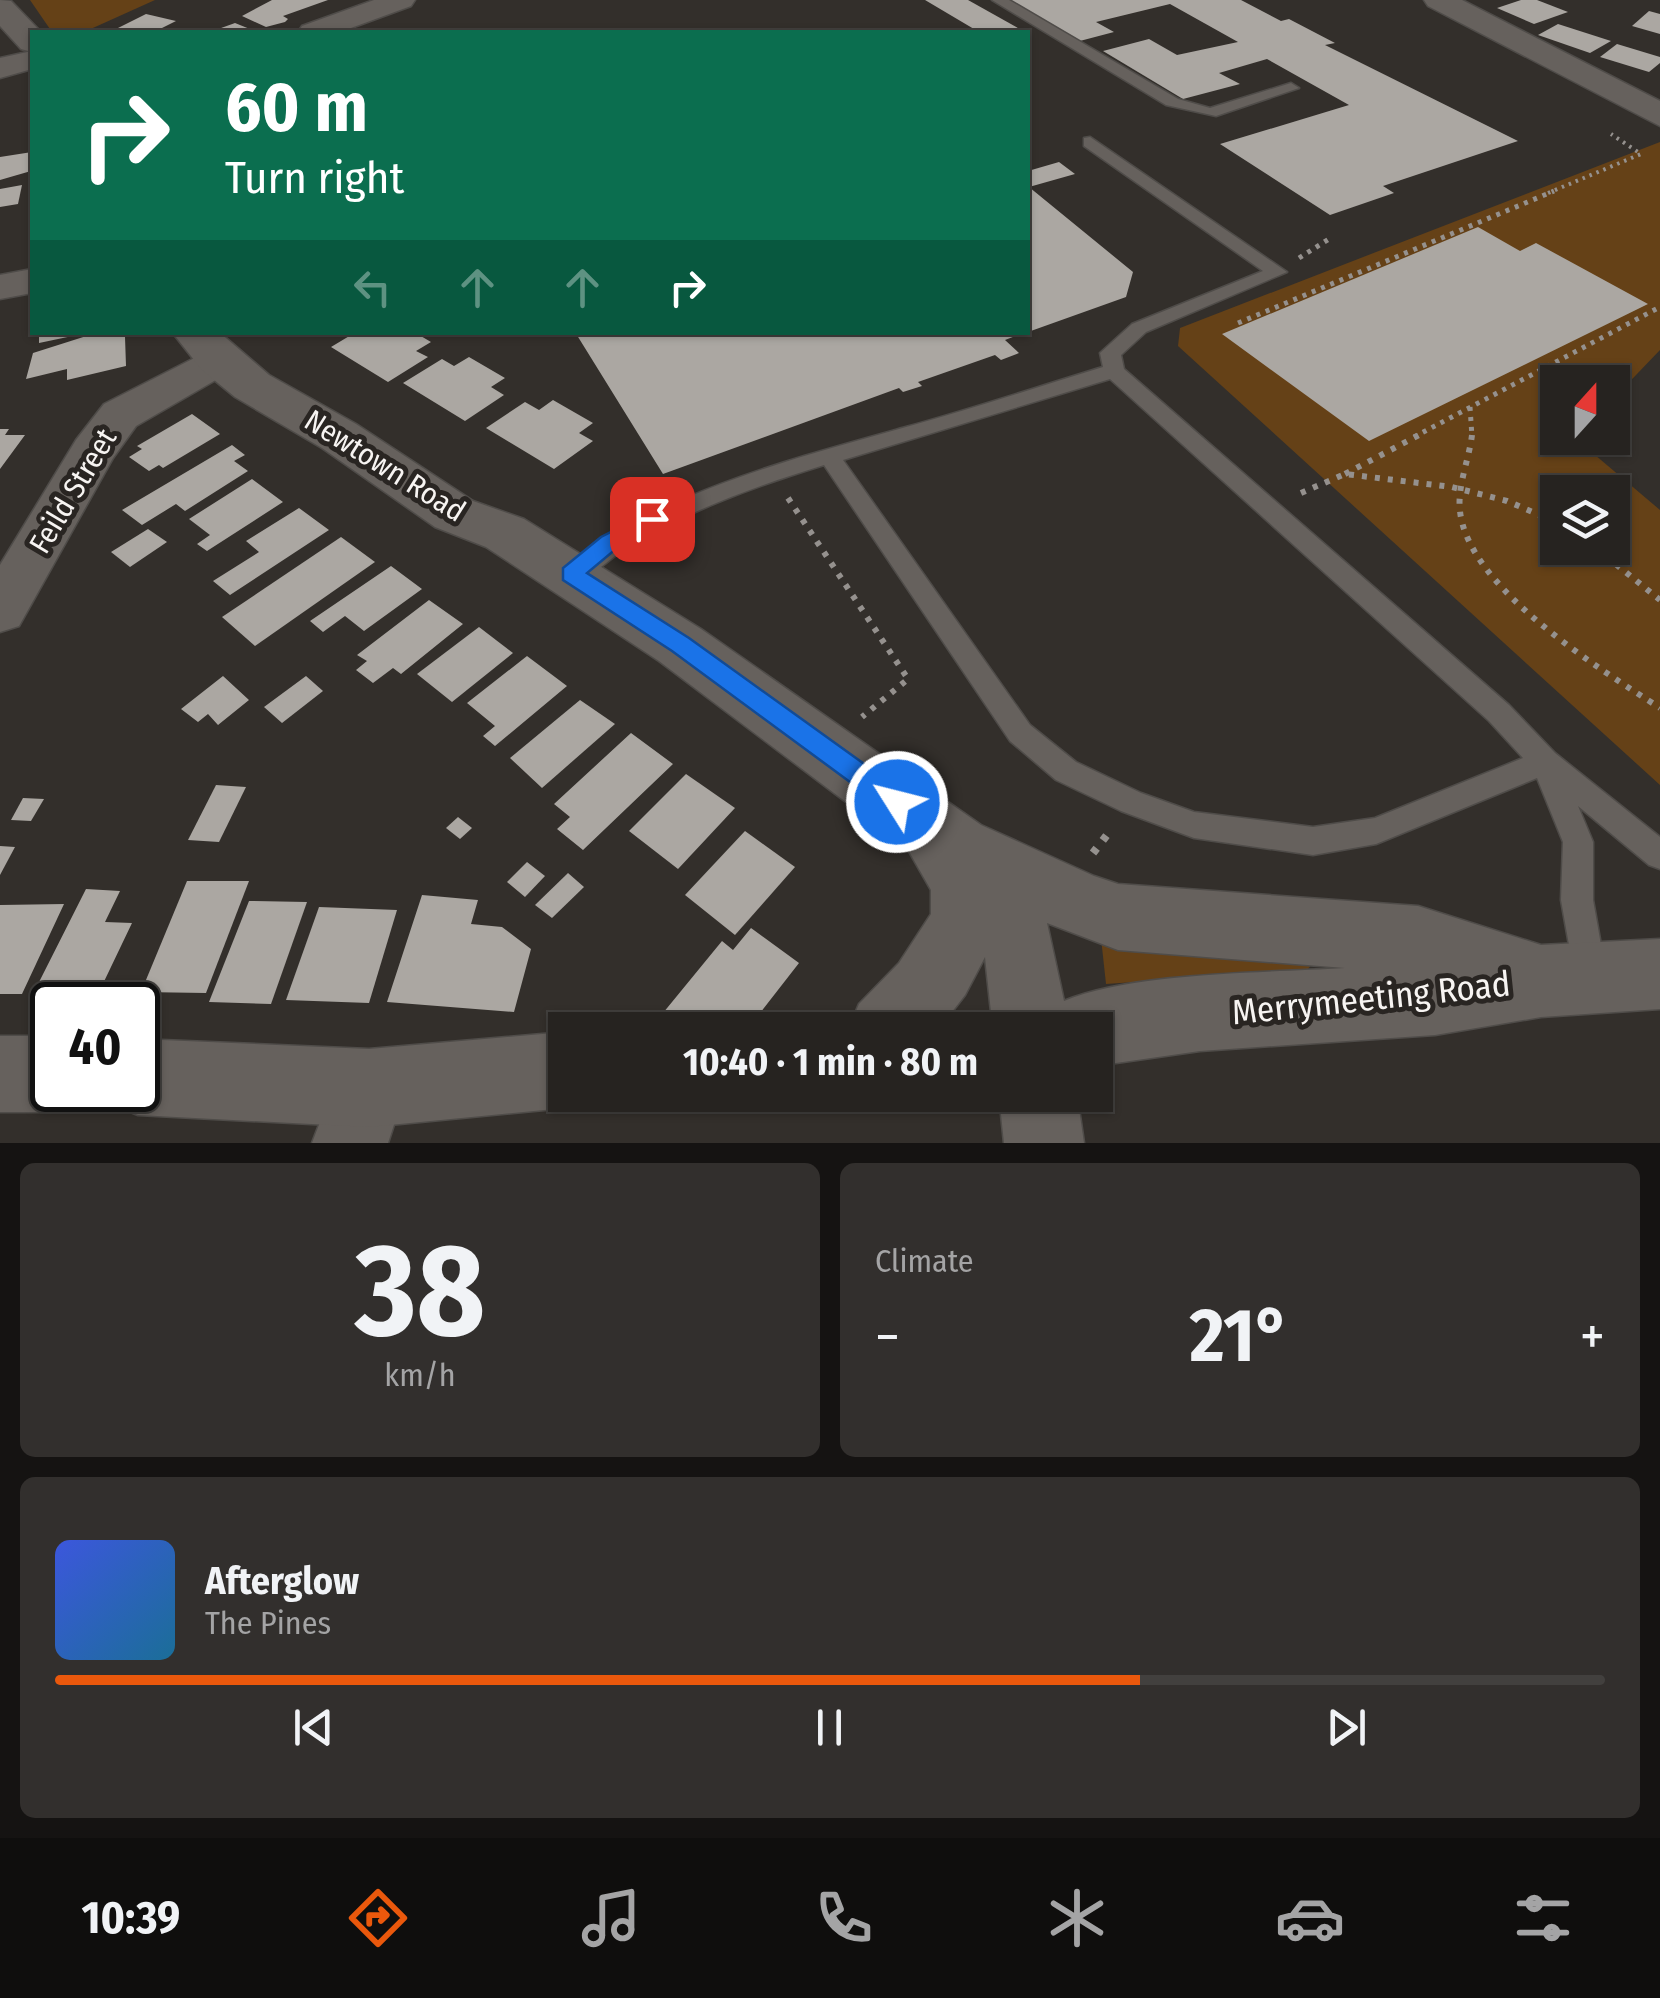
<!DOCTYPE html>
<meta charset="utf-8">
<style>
body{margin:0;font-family:"Fira Sans Condensed",sans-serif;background:#322f2d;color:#f1f3f6;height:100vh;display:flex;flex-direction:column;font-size:38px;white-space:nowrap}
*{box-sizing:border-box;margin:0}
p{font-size:32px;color:#a4a4a5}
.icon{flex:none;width:55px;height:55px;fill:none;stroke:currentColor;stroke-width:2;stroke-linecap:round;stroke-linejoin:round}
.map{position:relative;height:1143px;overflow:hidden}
.drawer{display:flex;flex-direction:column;gap:20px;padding:20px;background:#151312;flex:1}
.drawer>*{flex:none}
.guide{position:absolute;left:30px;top:30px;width:1000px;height:305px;border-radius:0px;box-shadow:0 2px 8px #0004,0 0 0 2px #42403e;background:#0b6e4f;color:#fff;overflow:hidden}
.needle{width:65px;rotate:21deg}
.controls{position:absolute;left:1540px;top:365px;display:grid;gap:20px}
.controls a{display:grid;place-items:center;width:90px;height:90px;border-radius:0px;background:#262320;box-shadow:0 2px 8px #0004,0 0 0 2px #42403e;font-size:50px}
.speed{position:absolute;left:30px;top:982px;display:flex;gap:20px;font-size:50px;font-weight:700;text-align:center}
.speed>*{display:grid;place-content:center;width:130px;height:130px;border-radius:50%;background:#262320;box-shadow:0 2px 8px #0004,0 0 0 2px #42403e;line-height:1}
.speed .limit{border:5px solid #111;border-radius:15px;background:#fff;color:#111}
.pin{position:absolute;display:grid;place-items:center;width:85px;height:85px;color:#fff;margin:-42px;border-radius:20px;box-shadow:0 5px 15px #0006}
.me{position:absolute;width:110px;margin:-55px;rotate:306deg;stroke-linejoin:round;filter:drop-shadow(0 0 8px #0008)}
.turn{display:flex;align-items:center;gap:35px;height:210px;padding:0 30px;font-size:45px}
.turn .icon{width:130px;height:130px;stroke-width:2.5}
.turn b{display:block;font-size:70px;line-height:85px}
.lanes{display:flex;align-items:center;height:95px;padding:0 30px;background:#0003;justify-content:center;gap:50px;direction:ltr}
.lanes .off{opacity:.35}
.big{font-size:75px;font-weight:700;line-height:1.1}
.drawer .tile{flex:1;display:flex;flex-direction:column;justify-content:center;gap:15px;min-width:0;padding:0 35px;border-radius:15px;background:#322f2d}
.drawer .dial{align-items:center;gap:0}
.dial b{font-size:130px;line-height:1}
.song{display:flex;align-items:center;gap:30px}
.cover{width:120px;height:120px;border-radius:15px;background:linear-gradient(135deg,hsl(230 70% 55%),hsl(200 70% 35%))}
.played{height:10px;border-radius:5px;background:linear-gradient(90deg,#ea580c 70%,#42403e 70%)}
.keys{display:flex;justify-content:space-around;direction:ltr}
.heat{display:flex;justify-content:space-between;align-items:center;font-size:55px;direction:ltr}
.drawer .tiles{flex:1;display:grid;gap:20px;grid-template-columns:1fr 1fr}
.tile:last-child{grid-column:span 2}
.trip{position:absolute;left:548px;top:1012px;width:565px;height:100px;border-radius:0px;background:#262320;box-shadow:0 2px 8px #0004,0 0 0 2px #42403e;font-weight:700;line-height:100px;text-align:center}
.tab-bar{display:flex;height:160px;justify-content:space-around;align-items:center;background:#0f0e0d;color:#a4a4a5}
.tab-bar .icon{width:70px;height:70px}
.tab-bar .active{color:#ea580c}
.tab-bar b{font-size:45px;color:#f1f3f6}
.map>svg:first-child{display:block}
</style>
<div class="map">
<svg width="1660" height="1143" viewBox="0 0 1660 1143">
<rect width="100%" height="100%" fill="#332f2b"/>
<g fill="#654117" fill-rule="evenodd">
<polygon points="30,0 155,0 84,32 52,32"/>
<path d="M1660,142V350L1613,399L1612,382H1558V438H1575L1660,510V785L1178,346L1180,328ZM1558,492H1612V548H1558Z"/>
<polygon points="1101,938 1314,962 1307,970 1106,984"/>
</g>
<g fill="#aba7a2">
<polygon points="272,0 328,0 283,16 288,19 285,22 266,27 242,16"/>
<polygon points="925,0 968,0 1025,32 979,32"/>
<polygon points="1008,0 1241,0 1281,21 1289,19 1335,43 1325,45 1518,141 1383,186 1394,193 1330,215 1220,144 1349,105 1267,59 1219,73 1240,84 1183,99 1103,51 1149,39 1177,55 1238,42 1170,4 1096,22 1114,32 1076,42"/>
<polygon points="1521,0 1537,0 1568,12 1534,24 1497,8"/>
<polygon points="1649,11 1660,14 1660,34 1632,26"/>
<polygon points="146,14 176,21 154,32 110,32"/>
<polygon points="235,23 257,32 210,32"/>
<polygon points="1558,24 1611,41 1590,53 1538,35"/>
<polygon points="1617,44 1660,57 1660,63 1649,72 1600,57"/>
<polygon points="32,152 31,171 0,180 0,157"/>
<polygon points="1059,162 1075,174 1029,187 1133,272 1126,297 1028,332 1028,171"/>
<polygon points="22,185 18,204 0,207 0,189"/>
<polygon points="1478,227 1520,251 1536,243 1648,304 1369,441 1222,334"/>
<polygon points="39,332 82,332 82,334 39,343"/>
<polygon points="99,332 133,332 125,337 126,366 67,380 67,369 26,379 33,353"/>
<polygon points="356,332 414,332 431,342 416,351 428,357 388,382 331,347"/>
<polygon points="575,332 1023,332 1023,333 1005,340 1019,353 1001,360 995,355 918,382 922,386 903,392 899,388 663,474"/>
<polygon points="469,357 505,378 491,387 504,395 465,421 403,383 442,359 454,366"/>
<polygon points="553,400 593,423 579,433 593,441 554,469 486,428 525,402 539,410"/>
<polygon points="192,414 220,434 163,468 159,465 149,471 129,457 142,449 137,446"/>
<polygon points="0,429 9,429 5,435 25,435 0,469"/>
<polygon points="232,445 245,455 234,461 248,471 185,511 176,504 142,525 122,510"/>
<polygon points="252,479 283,502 207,551 197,544 210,535 189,519"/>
<polygon points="299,508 329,530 230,595 213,581 259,552 246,541"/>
<polygon points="148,529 167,542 130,567 111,552"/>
<polygon points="341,537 375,562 255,646 222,617"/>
<polygon points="391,566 422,589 364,631 345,616 323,632 310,621"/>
<polygon points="429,600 463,624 401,674 393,668 373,683 356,670 367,661 357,655"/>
<polygon points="479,627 513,653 452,702 417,674"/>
<polygon points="527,656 567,686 495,746 483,736 495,726 467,703"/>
<polygon points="223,676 249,700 218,725 208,714 198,722 181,709"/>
<polygon points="306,676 323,691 282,723 264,707"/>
<polygon points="580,700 615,724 542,788 510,758"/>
<polygon points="631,733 673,764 583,850 557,829 570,817 554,804"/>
<polygon points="686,774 735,808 678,869 629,831"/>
<polygon points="216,785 246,787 219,842 188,840"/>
<polygon points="23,798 44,799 31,821 11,820"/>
<polygon points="458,817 472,828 460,839 446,828"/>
<polygon points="745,831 795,867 735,935 685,895"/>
<polygon points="0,846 15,847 0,875"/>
<polygon points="527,862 545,876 525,897 507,882"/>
<polygon points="568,873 584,887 552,918 535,905"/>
<polygon points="187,881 249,881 206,993 141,992"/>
<polygon points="86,889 120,891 105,922 132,923 99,992 35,990"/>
<polygon points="422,895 478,900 471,924 502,927 531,949 514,1012 387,1002"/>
<polygon points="249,901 307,902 271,1004 209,1002"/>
<polygon points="64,904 22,994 0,994 0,905"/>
<polygon points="319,907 397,910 369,1003 286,1000"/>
<polygon points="751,928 799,963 757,1017 663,1013 722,941 733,950"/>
</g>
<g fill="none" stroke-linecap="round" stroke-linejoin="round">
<g stroke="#4f4c49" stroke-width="3">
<g id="service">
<polygon points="992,0 1009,0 1178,99 1210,108 1291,83 1299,88 1216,116 1166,105"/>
<path d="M1090,137L1287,272L1146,332L1121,355L1124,369L1509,705L1555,753L1660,837V869L1649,865L1578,806L1593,842V900L1606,973L1602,984L1590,989L1578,984L1574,973L1561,900L1563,842L1537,778L1376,844L1313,855L1194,838L1121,811L1056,780L1010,741L824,465C756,486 690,510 629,546C610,557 585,587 562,581L558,574L562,567C666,492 784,461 906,427C972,409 1037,387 1103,367L1100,353L1132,324L1263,271L1084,146V138ZM1110,379L1489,721L1523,758L1375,818L1313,827L1194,812L1141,793L1076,762L1030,725L843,460Z"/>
</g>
</g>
<g stroke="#4f4c49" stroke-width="3">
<g id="minor">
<polygon points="374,0 415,0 411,6 340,32 298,32 302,26"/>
<polygon points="32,51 32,69 0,78 0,58"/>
<polygon points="32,269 32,293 0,299 0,275"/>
<polygon points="218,346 233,350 240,360 233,370 136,426 113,458 19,626 0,632 0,565 76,440 104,404"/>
<polygon points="369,1051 395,1062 406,1088 388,1143 312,1143 343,1062"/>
</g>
</g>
<g stroke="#4f4c49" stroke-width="3">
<g id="tertiary">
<polygon points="0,0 11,1 41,32 32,32 32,52 21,49 0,26"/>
<polygon points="1424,0 1462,0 1660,101 1660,126 1428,6"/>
<path d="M172,332H219L269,375L356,424L473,501L524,519L701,629L981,825L1094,876L1118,884L1418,906L1541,945L1660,939V1009L1541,1017L1435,1035L1200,1051L1095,1066V1030H993L985,957L965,995L938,1030H848L859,1004L899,963L931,914V890L907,848L659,661L486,547L435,527L322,448L235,397L202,370ZM1047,923L1118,950L1345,968C1267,973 1133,972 1064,1001Z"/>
<polygon points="565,1032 565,1095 593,1095 565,1108 369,1127 138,1115 111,1104 105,1090 138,1090 138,1039 369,1049"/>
<polygon points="0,1036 52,1036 52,1090 84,1090 79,1101 52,1112 0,1112"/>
<polygon points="999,1095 1077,1095 1084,1143 1004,1143"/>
</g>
</g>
<polyline stroke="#95918e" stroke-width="4" stroke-dasharray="2.5 5" stroke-linecap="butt" points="1548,193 1641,154 1611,134"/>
<g stroke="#95918e" stroke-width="5" stroke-dasharray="4 6" stroke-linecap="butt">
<polyline points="1299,258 1329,239"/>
<polyline points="1238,323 1554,191"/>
<polyline points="1470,407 1472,437"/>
<polyline points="1414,437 1658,308"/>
</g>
<g stroke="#95918e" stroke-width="6" stroke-dasharray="5 8" stroke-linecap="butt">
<path d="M1472,435C1469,460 1457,486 1460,511C1468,588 1600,669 1660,708"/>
<polyline points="1345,474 1419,435"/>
<polyline points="1301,493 1345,474 1452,487 1507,501 1558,523"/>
<polyline points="788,498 908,679 862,717"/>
<polyline points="1596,548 1660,600"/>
</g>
<polyline stroke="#95918e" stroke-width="8" stroke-dasharray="6 10" stroke-linecap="butt" points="1093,853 1110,831"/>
<use href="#service" fill="#66615d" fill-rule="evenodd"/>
<use href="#minor" fill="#66615d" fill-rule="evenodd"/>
<use href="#tertiary" fill="#66615d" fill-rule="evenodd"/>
</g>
<polygon fill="#1a73e8" stroke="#114b97" stroke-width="2.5" points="652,511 663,519 660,524 617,548 587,573 689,638 906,794 910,802 906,810 888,810 672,651 563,580 563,568 601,537"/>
<g text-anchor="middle" stroke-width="10" stroke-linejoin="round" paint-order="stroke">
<g font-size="30" fill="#f7f4f2" stroke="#292522">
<text transform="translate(385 466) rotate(32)" y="10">Newtown Road</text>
<text transform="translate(73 491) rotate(-59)" y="10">Feild Street</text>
</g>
<g font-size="35" fill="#f7f4f2" stroke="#292522">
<text transform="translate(1371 998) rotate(-6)" y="12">Merrymeeting Road</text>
</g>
</g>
</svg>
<div class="controls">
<a><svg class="needle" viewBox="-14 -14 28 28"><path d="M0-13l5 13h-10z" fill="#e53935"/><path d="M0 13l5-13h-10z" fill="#a4a4a5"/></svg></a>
<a><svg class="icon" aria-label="layers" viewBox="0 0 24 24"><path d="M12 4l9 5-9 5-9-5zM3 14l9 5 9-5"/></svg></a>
</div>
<div class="speed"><div class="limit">40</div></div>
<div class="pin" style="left:652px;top:519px;background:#d93025"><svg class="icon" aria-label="arrive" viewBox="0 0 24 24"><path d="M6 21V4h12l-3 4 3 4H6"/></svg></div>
<svg class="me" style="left:897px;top:802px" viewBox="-20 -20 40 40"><circle r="17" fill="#1a73e8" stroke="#fff" stroke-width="3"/><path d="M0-11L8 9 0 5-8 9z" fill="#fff"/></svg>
<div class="trip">10:40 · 1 min · 80 m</div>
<div class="guide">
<div class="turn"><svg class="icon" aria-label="right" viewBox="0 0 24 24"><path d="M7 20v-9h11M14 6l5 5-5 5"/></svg><div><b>60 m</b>Turn right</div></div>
<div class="lanes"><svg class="icon off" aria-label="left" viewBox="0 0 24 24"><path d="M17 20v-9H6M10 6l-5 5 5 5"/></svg><svg class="icon off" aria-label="ahead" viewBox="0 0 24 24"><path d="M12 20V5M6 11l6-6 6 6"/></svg><svg class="icon off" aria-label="ahead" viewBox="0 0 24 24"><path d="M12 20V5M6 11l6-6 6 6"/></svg><svg class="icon" aria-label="right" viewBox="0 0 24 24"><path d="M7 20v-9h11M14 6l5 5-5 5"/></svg></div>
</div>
</div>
<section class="drawer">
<div class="tiles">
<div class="tile dial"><b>38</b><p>km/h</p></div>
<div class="tile"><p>Climate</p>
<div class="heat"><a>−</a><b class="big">21°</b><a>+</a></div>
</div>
<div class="tile">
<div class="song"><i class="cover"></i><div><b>Afterglow</b><p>The Pines</p></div></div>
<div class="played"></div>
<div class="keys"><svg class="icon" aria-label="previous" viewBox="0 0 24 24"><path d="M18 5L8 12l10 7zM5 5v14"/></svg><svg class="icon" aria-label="pause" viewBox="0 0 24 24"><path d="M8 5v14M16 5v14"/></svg><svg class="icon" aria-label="next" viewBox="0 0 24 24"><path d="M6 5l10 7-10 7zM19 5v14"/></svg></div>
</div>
</div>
</section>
<nav class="tab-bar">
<b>10:39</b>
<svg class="icon active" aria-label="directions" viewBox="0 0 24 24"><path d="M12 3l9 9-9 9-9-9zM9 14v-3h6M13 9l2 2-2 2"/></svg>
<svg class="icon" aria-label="music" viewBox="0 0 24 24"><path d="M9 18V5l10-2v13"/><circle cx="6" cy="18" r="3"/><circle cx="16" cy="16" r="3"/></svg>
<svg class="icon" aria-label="phone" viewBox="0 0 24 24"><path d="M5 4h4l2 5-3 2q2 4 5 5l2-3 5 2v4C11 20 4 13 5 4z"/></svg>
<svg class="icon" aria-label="climate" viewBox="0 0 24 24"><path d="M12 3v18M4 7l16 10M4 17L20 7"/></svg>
<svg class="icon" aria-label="car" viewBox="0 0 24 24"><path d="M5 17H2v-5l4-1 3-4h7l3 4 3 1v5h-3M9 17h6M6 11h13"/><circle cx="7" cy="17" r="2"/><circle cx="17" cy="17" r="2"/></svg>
<svg class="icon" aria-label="filters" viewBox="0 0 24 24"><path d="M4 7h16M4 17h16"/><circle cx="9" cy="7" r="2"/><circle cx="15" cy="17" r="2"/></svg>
</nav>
